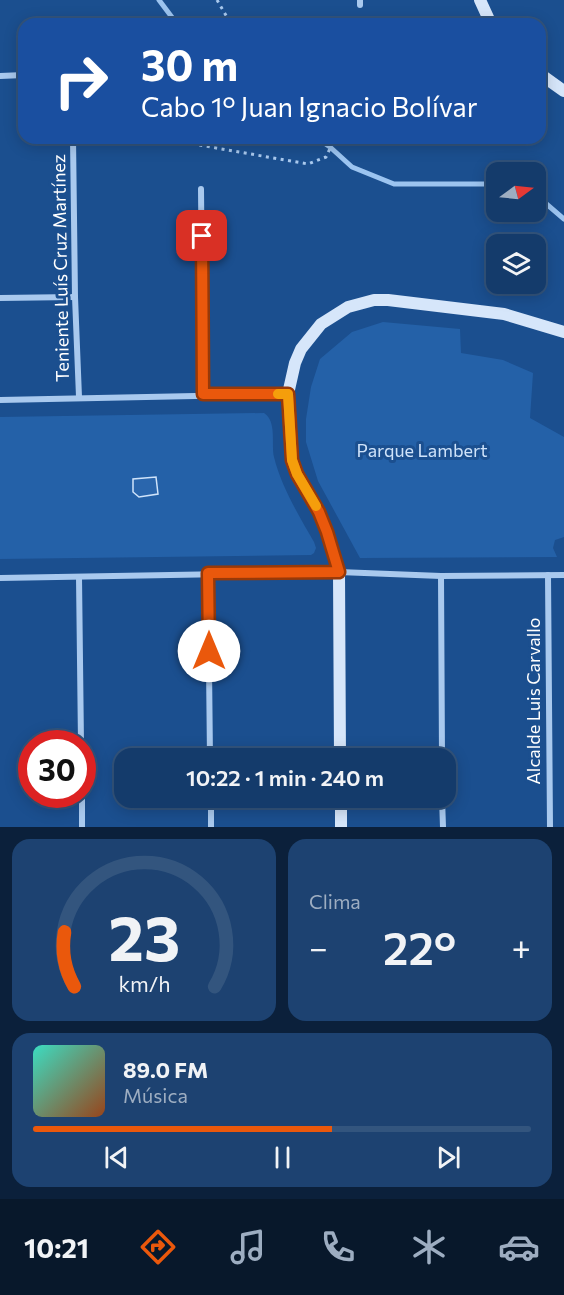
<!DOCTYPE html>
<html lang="es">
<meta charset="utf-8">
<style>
body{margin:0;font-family:Commissioner,sans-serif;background:#1d4271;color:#f1f3f6;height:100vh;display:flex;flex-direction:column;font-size:22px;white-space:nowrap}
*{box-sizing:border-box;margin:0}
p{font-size:20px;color:#9dadc1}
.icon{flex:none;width:33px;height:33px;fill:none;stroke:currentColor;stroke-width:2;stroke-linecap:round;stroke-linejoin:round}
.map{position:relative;height:827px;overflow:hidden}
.panel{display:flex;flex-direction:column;gap:12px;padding:12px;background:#0b203b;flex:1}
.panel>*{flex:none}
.top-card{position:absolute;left:18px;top:18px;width:528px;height:126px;border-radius:18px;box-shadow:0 3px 15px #0003,0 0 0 2px #33557e;background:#1a4fa0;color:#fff;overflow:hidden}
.needle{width:39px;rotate:75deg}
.controls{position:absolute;left:486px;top:162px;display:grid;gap:12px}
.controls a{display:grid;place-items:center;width:60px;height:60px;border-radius:12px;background:#143b6b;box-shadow:0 3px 15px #0003,0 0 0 2px #33557e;font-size:30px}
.speed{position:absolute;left:18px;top:730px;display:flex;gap:12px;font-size:30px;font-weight:700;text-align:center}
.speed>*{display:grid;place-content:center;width:78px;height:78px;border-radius:50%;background:#143b6b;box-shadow:0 3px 15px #0003,0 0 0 2px #33557e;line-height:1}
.speed .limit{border:9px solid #d22;background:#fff;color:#111}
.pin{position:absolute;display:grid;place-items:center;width:51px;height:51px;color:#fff;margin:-26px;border-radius:12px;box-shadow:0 3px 9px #0006}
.me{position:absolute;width:66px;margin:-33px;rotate:0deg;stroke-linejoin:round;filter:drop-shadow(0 0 4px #0008)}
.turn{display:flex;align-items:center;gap:21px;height:126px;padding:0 24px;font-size:27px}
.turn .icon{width:78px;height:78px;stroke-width:2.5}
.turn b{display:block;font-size:42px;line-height:51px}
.big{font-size:45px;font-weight:600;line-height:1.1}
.panel .widget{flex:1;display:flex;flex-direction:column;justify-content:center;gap:9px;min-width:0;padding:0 21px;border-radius:18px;background:#1d4271}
.panel .dial{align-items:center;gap:0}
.dial svg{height:156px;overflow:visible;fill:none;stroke:#33557e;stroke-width:7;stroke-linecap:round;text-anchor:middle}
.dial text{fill:#f1f3f6;stroke:none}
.song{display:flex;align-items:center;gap:18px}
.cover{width:72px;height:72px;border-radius:9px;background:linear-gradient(135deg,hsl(170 70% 55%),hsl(20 70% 35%))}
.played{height:6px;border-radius:3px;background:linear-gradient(90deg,#ea580c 60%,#33557e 60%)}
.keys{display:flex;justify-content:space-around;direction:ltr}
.heat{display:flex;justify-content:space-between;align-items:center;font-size:33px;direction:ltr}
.panel .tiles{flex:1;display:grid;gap:12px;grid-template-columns:1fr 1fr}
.widget:last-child{grid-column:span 2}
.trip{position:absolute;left:114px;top:748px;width:342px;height:60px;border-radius:18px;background:#143b6b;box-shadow:0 3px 15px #0003,0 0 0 2px #33557e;font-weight:600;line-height:60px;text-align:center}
.tabs{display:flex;height:96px;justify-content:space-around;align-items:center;background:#08182b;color:#9dadc1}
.tabs .icon{width:42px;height:42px}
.tabs .on{color:#ea580c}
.tabs b{font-size:27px;color:#f1f3f6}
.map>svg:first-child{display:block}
</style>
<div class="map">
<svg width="564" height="827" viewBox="0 0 564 827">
<rect width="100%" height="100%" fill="#1b4f8f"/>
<g fill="#2461a8">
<polygon points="383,322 460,329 461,353 503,360 533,373 530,418 564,437 564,537 555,540 553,548 557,557 360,558 318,481 306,442 306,419 311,387 320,359 352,332"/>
<path d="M264,413C277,421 271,444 274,457C281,486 299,516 314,542L316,548L314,553L311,555L0,559V417Z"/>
</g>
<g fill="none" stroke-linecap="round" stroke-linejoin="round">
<g stroke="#9cc4f0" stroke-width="5">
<polyline points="159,0 177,24"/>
<polyline points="317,138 330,147 352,167 394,184 496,184"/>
<polyline points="536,195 564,219"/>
</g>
</g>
<polygon fill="#2a66ad" stroke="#cfe3fa" stroke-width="1.5" points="156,477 158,494 139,497 133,492 133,479"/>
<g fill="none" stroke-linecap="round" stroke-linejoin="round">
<g stroke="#a9c9ee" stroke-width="3" stroke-dasharray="3 4.5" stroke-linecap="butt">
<polyline points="217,0 231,24"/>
<polyline points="178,138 199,145 308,164 326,157 335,138"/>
</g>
<g stroke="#a9c9ee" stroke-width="6">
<polyline points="360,5 360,0"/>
<polyline points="0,76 24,75"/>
<polyline points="73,138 75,297 79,397"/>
<polyline points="201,189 203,394"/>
<polyline points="0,298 75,297"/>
<polyline points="0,400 288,394"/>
<polyline points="208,573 210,759"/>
<polyline points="548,575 550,827"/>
<polyline points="441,576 442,759"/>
<polyline points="79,577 81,744"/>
<polyline points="0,578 339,572 441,576 564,575"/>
<polyline points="82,795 82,827"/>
<polyline points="211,798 211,827"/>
<polyline points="442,798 443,827"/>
</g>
<g stroke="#d6e6fa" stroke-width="12">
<polyline points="480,0 491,24"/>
<polyline points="540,74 564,91"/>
<polyline points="340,759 339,572 327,532 319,512 297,474 292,461 288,394 295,363 301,349 321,324 348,307 374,300 388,300 504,314 564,332"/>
<polyline points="341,798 341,827"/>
</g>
</g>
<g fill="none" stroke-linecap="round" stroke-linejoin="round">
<g stroke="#983908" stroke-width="15">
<polyline id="route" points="202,236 203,394 288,394 292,460 297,474 319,512 327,532 339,572 208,573 209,651"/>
</g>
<use href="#route" stroke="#ea580c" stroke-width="10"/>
<polyline stroke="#f59e0b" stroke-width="10" points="278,394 288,394 292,460 297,474 316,506"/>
</g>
<g text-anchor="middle" stroke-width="6" stroke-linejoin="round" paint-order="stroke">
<g font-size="18" fill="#fff" stroke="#1b4f8f">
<text transform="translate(61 268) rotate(-91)" y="6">Teniente Luís Cruz Martínez</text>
<text transform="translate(534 701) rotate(-90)" y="6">Alcalde Luis Carvallo</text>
</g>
<g font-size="18" fill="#cfe3fa" stroke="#1b4f8f">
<text x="422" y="457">Parque Lambert</text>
</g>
</g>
</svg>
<div class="controls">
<a><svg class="needle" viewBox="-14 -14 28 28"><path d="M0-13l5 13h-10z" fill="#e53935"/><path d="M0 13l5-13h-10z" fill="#9dadc1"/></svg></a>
<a><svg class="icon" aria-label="layers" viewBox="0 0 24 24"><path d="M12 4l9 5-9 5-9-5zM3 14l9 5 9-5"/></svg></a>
</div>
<div class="speed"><div class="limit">30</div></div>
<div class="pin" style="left:202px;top:236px;background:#d93025"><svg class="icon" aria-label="arrive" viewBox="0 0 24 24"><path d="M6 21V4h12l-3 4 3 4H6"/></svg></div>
<svg class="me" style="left:209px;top:651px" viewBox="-20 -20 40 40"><circle r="19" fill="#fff"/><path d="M0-13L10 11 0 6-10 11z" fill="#ea580c"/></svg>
<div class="trip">10:22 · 1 min · 240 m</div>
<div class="top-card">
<div class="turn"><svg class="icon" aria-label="right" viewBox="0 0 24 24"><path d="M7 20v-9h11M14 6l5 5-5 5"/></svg><div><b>30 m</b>Cabo 1° Juan Ignacio Bolívar</div></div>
</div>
</div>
<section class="panel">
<div class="tiles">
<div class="widget dial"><svg viewBox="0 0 100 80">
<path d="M14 69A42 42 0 1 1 86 69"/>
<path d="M14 69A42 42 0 0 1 9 41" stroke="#ea580c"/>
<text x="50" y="56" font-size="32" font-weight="700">23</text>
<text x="50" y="72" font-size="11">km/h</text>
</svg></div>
<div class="widget"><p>Clima</p>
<div class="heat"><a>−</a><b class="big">22°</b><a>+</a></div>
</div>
<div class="widget">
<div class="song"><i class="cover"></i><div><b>89.0 FM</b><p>Música</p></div></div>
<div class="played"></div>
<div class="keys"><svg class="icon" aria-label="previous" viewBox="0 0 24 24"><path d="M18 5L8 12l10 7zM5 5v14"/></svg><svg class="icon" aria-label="pause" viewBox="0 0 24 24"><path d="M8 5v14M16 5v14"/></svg><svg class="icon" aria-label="next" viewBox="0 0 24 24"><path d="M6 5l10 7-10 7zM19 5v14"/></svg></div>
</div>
</div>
</section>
<nav class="tabs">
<b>10:21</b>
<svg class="icon on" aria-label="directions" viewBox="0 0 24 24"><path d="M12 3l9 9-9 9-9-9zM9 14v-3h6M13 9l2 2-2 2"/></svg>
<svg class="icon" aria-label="music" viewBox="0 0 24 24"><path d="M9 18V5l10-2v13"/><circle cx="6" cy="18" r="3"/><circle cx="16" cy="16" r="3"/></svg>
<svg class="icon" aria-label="phone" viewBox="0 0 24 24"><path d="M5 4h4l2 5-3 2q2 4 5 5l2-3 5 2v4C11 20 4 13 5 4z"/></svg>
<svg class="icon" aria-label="climate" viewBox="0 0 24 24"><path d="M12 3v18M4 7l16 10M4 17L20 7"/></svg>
<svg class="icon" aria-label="car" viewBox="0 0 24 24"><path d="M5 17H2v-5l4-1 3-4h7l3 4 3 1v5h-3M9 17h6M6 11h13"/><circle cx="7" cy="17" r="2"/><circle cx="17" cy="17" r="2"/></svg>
</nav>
